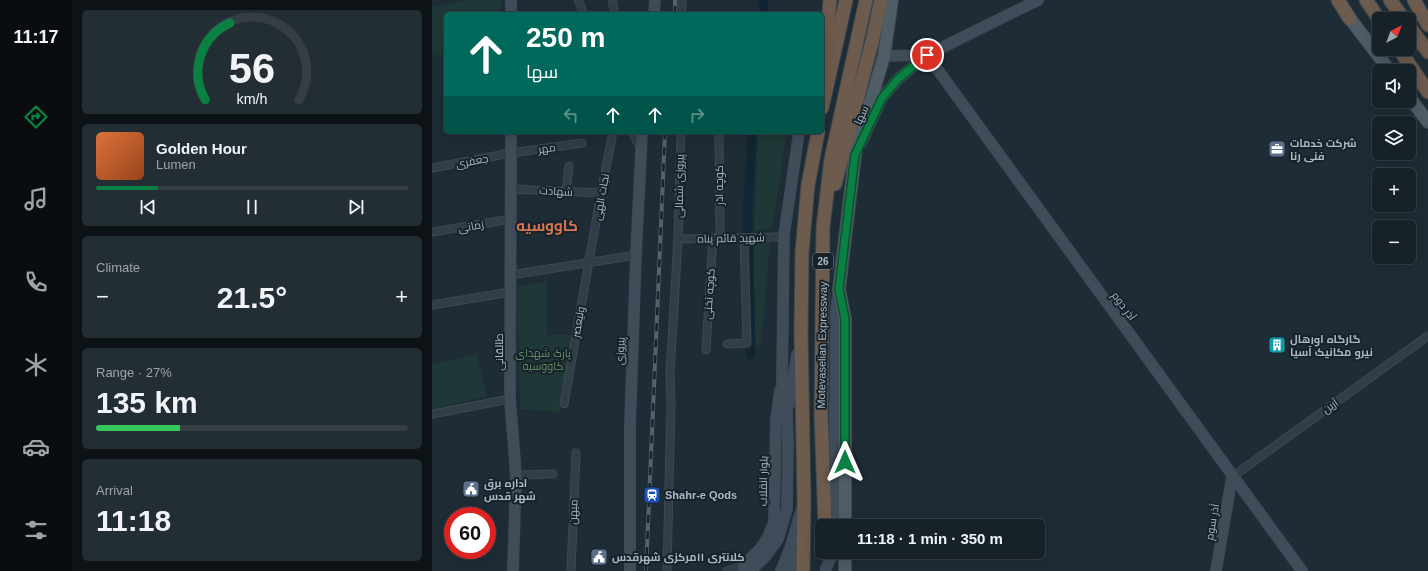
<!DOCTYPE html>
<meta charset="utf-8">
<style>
body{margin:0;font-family:Arial,Cairo,sans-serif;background:#232e34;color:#f1f3f6;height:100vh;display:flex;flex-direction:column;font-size:15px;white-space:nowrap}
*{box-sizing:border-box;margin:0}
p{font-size:13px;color:#9ea3a8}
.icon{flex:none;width:22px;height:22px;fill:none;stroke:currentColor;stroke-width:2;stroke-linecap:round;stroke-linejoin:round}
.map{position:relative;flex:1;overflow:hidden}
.drawer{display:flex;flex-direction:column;gap:10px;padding:10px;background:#0c1216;width:360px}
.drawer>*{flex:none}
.banner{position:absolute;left:12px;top:12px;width:380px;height:122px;border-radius:6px;box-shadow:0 4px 16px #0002,0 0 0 1px #353e45;background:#00695c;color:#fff;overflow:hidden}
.needle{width:26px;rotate:41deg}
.fabs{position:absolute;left:940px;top:12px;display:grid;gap:8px}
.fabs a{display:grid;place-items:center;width:44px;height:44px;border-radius:6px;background:#162128;box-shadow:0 4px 16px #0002,0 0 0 1px #353e45;font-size:20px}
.speed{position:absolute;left:12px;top:507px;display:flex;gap:8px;font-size:20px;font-weight:700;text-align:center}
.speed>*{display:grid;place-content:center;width:52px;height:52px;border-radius:50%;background:#162128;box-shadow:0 4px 16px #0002,0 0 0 1px #353e45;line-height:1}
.speed .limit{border:6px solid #d22;background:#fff;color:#111}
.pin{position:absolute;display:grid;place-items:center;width:34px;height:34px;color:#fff;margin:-17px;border:2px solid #fff;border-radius:50%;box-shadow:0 1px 4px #0007}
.me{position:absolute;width:44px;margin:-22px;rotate:0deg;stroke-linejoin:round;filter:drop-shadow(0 0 3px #0008)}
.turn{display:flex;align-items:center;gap:14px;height:84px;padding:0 16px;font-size:18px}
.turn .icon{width:52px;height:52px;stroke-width:2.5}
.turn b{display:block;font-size:28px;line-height:34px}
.lanes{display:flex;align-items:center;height:38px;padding:0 16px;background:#0003;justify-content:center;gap:20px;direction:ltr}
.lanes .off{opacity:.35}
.big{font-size:30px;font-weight:800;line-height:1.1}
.drawer .tile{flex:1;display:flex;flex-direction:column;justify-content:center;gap:6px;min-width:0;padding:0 14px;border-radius:6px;background:#232e34}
.drawer .dial{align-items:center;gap:0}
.dial svg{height:104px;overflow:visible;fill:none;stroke:#353e45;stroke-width:7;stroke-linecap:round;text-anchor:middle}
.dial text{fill:#f1f3f6;stroke:none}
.song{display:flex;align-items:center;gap:12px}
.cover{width:48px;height:48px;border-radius:6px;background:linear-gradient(135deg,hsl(20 70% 55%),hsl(20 70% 35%))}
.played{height:4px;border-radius:2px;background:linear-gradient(90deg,#0b8043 20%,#353e45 20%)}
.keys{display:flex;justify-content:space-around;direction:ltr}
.heat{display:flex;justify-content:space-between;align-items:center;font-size:22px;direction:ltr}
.charge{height:6px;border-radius:3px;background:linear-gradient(90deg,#34c759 27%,#353e45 0)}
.trip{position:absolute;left:383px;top:519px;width:230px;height:40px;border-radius:6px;background:#162128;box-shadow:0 4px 16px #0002,0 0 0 1px #353e45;font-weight:800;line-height:40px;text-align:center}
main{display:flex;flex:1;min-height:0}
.dock{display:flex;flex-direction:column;width:72px;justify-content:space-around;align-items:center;background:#090d10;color:#9ea3a8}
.dock .icon{width:28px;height:28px}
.dock .selected{color:#0b8043}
.dock b{font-size:18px;color:#f1f3f6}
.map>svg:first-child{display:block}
</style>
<main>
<nav class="dock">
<b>11:17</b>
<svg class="icon selected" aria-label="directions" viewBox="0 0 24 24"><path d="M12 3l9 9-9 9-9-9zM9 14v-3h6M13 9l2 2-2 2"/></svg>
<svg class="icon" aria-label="music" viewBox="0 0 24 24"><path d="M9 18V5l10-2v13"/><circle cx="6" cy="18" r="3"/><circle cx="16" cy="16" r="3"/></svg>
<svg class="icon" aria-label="phone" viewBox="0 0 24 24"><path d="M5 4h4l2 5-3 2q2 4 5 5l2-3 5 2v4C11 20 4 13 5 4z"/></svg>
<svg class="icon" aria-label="climate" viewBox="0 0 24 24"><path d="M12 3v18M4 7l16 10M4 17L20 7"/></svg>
<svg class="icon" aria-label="car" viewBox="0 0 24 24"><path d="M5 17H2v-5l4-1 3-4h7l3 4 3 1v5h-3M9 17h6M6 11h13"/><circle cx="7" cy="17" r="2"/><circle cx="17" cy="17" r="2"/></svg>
<svg class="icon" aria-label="filters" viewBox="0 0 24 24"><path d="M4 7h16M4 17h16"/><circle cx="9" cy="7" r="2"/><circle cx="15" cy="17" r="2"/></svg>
</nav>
<section class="drawer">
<div class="tile dial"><svg viewBox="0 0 100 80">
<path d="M14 69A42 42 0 1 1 86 69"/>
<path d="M14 69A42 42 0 0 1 33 10" stroke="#0b8043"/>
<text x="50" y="56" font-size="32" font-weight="700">56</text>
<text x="50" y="72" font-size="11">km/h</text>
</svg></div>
<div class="tile">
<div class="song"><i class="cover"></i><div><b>Golden Hour</b><p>Lumen</p></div></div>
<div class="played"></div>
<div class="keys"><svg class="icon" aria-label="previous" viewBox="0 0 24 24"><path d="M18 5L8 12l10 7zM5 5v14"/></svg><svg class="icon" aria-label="pause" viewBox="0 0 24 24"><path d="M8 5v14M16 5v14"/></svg><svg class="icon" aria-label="next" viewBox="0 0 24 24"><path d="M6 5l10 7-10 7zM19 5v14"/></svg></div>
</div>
<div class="tile"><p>Climate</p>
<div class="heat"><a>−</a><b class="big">21.5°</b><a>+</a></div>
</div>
<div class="tile"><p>Range · 27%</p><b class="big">135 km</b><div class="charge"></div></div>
<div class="tile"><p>Arrival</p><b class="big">11:18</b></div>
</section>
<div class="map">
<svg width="996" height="571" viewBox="0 0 996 571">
<rect width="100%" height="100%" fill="#1e2c36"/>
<g fill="#1f3736">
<polygon points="34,0 70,0 69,14 14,14 14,54 0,56 0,7"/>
<polygon points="326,132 355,132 340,229 322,231"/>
<polygon points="322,243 338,243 329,345 322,346"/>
<polygon points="115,281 115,335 139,335 127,412 88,409 85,286"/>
<polygon points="45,354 55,396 0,409 0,364"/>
</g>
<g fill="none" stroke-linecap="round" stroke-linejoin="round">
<g stroke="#112533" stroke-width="9">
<polyline points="331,14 332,0"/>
<polyline points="316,203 320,138"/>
<polyline points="316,206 316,231"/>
<polyline points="317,240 317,269"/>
<polyline points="317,271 318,301"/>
<polyline points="318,305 319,354"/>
</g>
<g stroke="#3d4953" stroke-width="9">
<g id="street">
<polyline points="146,0 152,14"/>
<polyline points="180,0 182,11"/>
<polyline points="250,14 250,0"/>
<polyline points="200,132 209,148"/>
<polyline points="287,132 288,238"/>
<polyline points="0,168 79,153 150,143"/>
<polyline points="79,189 169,193"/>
<polyline points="134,191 137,166"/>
<polyline points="0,232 79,219"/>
<polyline points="246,239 342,237 352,235"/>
<polyline points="79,275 204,255"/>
<polyline points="0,305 79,292"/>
<polyline points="295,344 315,343 312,238"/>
<polyline points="274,350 281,238"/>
<polyline points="132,404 169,193 181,132"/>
<polyline points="0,414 78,399"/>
<polyline points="84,475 121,474"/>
<polyline points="800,477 996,336"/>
<polyline points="139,571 144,453"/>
<polyline points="235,571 239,405 238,373 246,239 249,132"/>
<polyline points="295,571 311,566"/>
</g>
</g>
<g stroke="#3d4953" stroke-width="12">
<g id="secondary">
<polyline points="79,0 79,14"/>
<polyline points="222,14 223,0"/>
<polyline points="495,55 870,571"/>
<polyline points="452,56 495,55"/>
<polyline points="79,132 78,399 84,475 81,571"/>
<polyline points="429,143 450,98 466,79 495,55 606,0"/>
<polyline points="357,405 365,354"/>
<polyline points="402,526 404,310 406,294"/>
<polyline points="198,571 198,426 204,255 210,132"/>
<polyline points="312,571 311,566 328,549 335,539 342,522 344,419 348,390"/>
<polyline points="318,571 333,557 346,539 355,509 356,445 355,413 350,381 352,235 367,132"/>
<polyline points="349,571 359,546 369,511"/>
<polyline points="359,571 359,552"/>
<polyline points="784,571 800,477"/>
</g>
</g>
<g stroke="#3d4953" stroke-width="14">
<g id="primary">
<polyline points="913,12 958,71"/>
<polyline points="977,97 996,122"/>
<polyline points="413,526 413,319 407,289 408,281 423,155 430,124 440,97 452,56 460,0"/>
<polyline points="413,571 413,552"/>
</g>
</g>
<g stroke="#3c4851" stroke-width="15">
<g id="highway">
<polyline points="906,0 918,19"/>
<polyline points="934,0 947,19"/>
<polyline points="958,0 972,19"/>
<polyline points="982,0 996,25"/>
<polyline points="977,26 996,52"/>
<polyline points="967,49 996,92"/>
<polyline points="390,62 395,37 398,0"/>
<polyline points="390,108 414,0"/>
<polyline points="403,184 440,42 449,0"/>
<polyline points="393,526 389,414 391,227 399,159 434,0"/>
<polyline points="371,571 372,500 369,332 370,252 376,185 386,132"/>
</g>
</g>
<use href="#street" stroke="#313d47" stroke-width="7"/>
<use href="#secondary" stroke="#3f4d5a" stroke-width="10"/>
<use href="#primary" stroke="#4f5d67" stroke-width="12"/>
<use href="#highway" stroke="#6d5b4d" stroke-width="13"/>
<g stroke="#52626e" stroke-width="4">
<g id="rail">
<polyline points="243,14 243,0"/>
<polyline points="214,571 233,132"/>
</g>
</g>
<use href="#rail" stroke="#17222b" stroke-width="2.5" stroke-dasharray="8" stroke-linecap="butt"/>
<g stroke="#3d4953" stroke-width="12" stroke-linecap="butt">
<polyline id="secondary-bridge" points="393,571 401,552"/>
</g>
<use href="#secondary-bridge" stroke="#3f4d5a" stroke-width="10"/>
</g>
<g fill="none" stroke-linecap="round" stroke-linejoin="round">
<g stroke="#07532c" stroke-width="10">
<polyline id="route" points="413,462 413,319 407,289 423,155 450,98 466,79 495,55"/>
</g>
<use href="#route" stroke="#0b8043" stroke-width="7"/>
</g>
<defs>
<g id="office-square" transform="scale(0.9)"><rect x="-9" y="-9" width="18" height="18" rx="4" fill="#5c6f8a" stroke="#17222b"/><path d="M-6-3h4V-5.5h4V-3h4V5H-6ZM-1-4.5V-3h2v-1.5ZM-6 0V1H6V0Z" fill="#fff"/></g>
<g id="building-square" transform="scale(0.9)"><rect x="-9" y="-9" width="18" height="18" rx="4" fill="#0f9aa8" stroke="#17222b"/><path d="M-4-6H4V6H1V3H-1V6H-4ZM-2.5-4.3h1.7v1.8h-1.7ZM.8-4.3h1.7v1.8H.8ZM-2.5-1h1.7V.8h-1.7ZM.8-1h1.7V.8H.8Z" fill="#fff"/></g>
<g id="civic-square" transform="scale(0.9)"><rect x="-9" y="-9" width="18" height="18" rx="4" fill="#5c6f8a" stroke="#17222b"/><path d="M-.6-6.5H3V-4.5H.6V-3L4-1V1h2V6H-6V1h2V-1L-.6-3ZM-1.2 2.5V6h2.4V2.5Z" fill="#fff"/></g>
<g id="station-square" transform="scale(0.9)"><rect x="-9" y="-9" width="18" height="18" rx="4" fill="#1a4fb4" stroke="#17222b"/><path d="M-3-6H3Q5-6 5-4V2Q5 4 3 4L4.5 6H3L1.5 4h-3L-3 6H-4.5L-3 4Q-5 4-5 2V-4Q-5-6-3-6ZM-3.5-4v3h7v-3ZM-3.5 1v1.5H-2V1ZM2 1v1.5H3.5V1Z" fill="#fff"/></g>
</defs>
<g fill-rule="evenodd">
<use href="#office-square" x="845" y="149"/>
<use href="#building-square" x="845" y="345"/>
<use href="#civic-square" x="39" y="489"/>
<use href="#station-square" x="220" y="495"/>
<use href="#civic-square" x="167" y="557"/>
</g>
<g text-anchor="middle" stroke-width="4" stroke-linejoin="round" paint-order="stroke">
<rect fill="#17222b" stroke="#7e8c96" stroke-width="1" x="381" y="253" width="20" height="16" rx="3"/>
<g font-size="10" font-weight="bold" fill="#aab9c4">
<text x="391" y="265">26</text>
</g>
<g font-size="11" fill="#aab9c4" stroke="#17222b">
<text transform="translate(429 115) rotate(-65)" y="4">سها</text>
<text transform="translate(115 148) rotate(-8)" y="4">مهر</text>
<text transform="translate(40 161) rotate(-11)" y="4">جعفری</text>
<text transform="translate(287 185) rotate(-90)" y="4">کوچه اذر</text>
<text transform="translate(247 186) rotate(-89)" y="4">پیروزی شمالی</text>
<text transform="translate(124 191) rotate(3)" y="4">شهادت</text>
<text transform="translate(169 197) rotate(-80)" y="4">نجات الهی</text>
<text transform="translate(39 226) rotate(-10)" y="4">زمانی</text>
<text transform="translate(299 238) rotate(-1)" y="4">شهید قائم پناه</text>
<text transform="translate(277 294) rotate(-86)" y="4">کوچه تختی</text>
<text transform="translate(692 306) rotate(54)" y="4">آذر دوم</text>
<text transform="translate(146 322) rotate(-80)" y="4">ولیعصر</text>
<text transform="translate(390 345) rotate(-89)" y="4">Motevaselian Expressway</text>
<text transform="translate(188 351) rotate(-88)" y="4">پیروزی</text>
<text transform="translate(67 352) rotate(-90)" y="4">طالقانی</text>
<text transform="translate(898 406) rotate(-36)" y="4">آرین</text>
<text transform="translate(331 481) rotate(-89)" y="4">بلوار انقلاب</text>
<text transform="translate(141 512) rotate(-88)" y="4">میهن</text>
<text transform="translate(780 522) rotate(-80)" y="4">آذر سوم</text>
</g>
<g font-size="11" font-weight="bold" fill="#aab9c4" stroke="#17222b" text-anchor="start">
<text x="858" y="147">شرکت خدمات<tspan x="858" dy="13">فنی رنا</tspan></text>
<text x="858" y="343">گارگاه اورهال<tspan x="858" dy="13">نیرو مکانیک آسیا</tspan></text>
<text x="52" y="487">اداره برق<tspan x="52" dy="13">شهر قدس</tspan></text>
<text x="233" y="499">Shahr-e Qods</text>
<text x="180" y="561">کلانتری ۱۱مرکزی شهرقدس</text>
</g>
<g font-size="11" fill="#629565" stroke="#17222b">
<text x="111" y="357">پارک شهدای<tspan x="111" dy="13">کاووسیه</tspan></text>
</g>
<g font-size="15" font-weight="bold" fill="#d87652" stroke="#17222b">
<text x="115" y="231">کاووسیه</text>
</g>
</g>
</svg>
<div class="fabs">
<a><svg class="needle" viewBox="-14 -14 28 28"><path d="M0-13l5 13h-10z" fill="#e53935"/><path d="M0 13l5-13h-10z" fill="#9ea3a8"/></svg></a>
<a><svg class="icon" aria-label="sound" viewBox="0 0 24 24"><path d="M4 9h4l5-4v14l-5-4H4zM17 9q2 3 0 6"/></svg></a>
<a><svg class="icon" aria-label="layers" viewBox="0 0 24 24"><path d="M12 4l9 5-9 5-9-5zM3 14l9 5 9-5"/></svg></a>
<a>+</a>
<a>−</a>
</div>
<div class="speed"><div class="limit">60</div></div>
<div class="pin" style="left:495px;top:55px;background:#d93025"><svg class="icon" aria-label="arrive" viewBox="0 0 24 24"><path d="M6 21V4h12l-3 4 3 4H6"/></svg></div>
<svg class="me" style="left:413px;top:462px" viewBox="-20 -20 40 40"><path d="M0-17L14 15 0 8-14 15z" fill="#0b8043" stroke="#fff" stroke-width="4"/></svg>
<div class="trip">11:18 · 1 min · 350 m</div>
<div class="banner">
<div class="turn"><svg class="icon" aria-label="ahead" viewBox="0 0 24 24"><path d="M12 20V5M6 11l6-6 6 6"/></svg><div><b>250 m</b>سها</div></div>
<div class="lanes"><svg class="icon off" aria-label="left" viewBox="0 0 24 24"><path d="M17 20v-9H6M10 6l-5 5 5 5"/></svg><svg class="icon" aria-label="ahead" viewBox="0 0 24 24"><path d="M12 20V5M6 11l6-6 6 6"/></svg><svg class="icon" aria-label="ahead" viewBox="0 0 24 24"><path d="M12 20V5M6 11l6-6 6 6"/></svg><svg class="icon off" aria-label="right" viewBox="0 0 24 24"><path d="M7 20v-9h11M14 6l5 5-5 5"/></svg></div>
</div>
</div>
</main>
